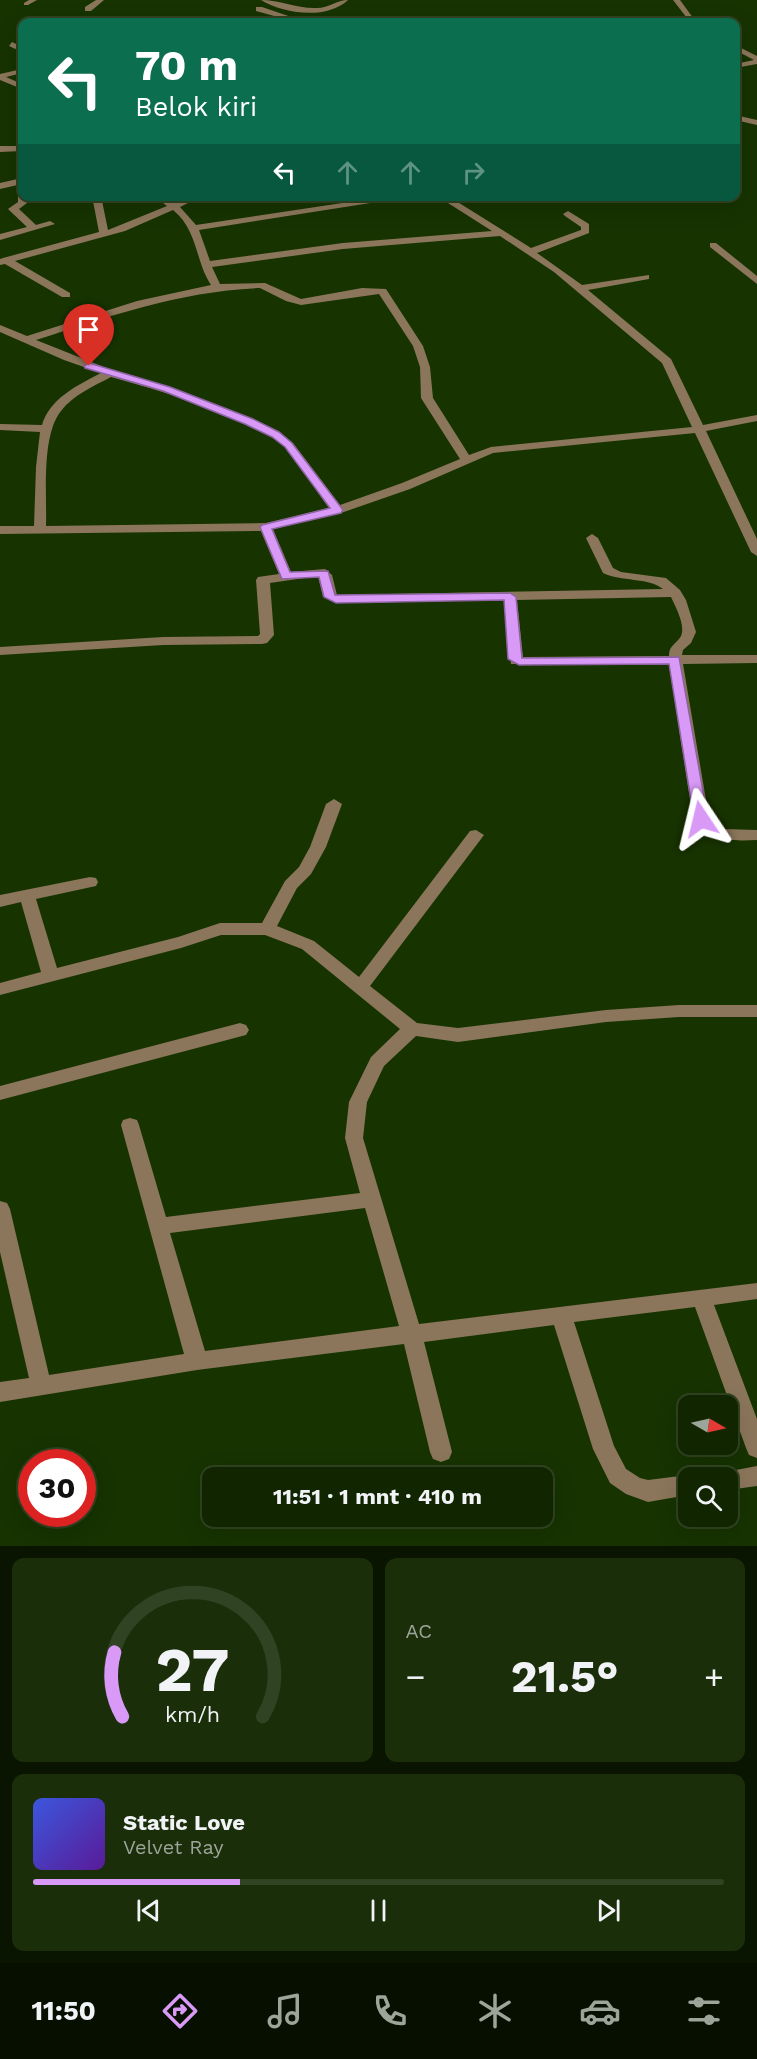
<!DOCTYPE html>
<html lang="id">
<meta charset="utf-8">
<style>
body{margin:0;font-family:"Work Sans",sans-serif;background:#1a2e0a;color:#f1f3f6;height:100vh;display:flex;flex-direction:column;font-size:22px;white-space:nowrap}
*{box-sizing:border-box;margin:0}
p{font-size:20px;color:#9ca599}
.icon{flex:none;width:33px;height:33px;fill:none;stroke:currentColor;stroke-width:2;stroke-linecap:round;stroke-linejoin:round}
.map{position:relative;height:1546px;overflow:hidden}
.sheet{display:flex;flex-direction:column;gap:12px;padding:12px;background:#091500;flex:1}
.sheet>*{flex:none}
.banner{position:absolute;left:18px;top:18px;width:722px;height:183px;border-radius:12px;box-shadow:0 6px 24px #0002,0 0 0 2px #304322;background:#0b6e4f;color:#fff;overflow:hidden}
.needle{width:39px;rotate:99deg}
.tools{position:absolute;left:678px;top:1395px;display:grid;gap:12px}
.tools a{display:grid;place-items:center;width:60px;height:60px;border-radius:12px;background:#112600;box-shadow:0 6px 24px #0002,0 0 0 2px #304322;font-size:30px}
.speed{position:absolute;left:18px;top:1449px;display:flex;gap:12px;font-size:30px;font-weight:700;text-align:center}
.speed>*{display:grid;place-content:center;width:78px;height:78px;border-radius:50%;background:#112600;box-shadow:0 6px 24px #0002,0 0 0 2px #304322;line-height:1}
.speed .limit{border:9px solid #d22;background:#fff;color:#111}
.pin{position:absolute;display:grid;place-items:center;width:51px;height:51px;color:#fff;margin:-62px -26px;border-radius:50% 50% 50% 0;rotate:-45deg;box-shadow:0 0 6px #0007}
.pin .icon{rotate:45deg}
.me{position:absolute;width:66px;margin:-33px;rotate:350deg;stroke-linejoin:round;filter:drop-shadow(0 0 4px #0008)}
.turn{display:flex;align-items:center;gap:21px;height:126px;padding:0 18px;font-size:27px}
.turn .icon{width:78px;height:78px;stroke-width:2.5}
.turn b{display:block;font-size:42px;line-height:51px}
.lanes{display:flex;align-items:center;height:57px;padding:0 18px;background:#0003;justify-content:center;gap:30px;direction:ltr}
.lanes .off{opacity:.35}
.big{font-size:45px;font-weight:700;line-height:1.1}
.sheet .widget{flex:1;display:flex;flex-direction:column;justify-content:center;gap:9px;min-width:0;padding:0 21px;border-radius:12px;background:#1a2e0a}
.sheet .dial{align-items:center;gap:0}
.dial svg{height:156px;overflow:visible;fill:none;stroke:#304322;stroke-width:7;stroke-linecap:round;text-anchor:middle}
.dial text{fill:#f1f3f6;stroke:none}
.song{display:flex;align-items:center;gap:18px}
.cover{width:72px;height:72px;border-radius:9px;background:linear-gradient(135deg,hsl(230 70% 55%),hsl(270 70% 35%))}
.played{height:6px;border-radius:3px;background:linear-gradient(90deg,#d99af7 30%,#304322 30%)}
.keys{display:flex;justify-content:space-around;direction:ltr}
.heat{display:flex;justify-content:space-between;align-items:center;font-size:33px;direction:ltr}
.sheet .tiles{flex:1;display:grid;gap:12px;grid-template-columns:1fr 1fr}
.widget:last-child{grid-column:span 2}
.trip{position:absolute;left:202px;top:1467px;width:351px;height:60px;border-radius:12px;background:#112600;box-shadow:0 6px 24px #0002,0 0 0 2px #304322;font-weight:700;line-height:60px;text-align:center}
.tab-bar{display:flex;height:96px;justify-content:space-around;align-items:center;background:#070f00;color:#9ca599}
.tab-bar .icon{width:42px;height:42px}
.tab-bar .current{color:#d99af7}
.tab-bar b{font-size:27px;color:#f1f3f6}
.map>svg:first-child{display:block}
</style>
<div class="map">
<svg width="757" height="1546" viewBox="0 0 757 1546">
<rect width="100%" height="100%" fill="#173300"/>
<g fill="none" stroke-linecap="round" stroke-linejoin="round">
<g fill="#8b765b" fill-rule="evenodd">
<polygon points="29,0 37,0 28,5 24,5 24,3"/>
<polygon points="96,0 104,0 91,11 85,11 85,7"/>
<path d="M261,0C280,0 298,9 317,8C329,8 337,0 348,0C327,20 284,14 261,0Z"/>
<polygon points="673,0 680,0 696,22 690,22"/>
<polygon points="256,7 262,7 306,22 296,22 256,11"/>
<polygon points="601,20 626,20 630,22 598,22"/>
<polygon points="12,42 22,47 22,52 9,46"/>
<polygon points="735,45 757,56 757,64 735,68 735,64 754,60 735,50"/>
<polygon points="22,69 22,73 6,77 22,84 22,89 0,80 0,74"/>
<polygon points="735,115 757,120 757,125 735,120"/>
<polygon points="0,146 22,146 22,151 0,152"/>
<polygon points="22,178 22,184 0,189 0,183"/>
<polygon points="22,193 22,196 27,196 27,203 19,209 36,225 50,221 55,224 0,240 0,234 27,227 8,209 18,202 18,196"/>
<path d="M92,196H101L108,230L167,206L154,196H165L175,203L189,196H202L180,207L196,225L389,196H415L199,230L210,261L343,243L492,231L437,196H448L531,248L581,230V227L565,216L563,214L568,211L589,224V233L537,253L582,285L649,275V279L588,290L671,359L703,425L757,415V421L706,431L757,539V556L751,552L695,433L493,453L410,489L341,513L273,529L291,572L325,569L332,575L337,595L663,589C648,577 621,582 603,573L586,538L592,534L598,538L613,568L621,572L666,578L680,590L686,600L696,632L691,643L683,650L682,655H757V663L683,664L709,818L723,829L757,830V840C732,841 708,842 693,819L669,664H511L504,600L336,603L323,597L318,576L270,583L274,635L267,643L262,644L163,645L0,655V647L163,637L258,636L260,634L256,580L258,577L279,574L261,531L0,534V526H34L36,467L40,432L0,430V424L42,425C50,398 78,385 101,373L64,360L0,332V325L27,336L137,301L211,285C195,261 198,230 173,210L125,231L15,261L70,293V297H62L5,264L0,265V259L3,258L99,232ZM500,236L554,272L662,363L692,427L491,447L469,455L433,398L430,367L423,346L386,289L362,288L301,299L265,283L220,284L212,267L343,249ZM260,288L286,301L301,305L379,294L413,346L420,367L421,398L460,459L402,483L340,505L293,443L279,432L253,419L170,387L114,371L36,340C110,316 181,291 260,288ZM111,377C152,388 259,419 286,448C302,466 315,489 329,508L266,523L46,526C47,495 41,436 61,411C73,395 94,386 111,377ZM671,597C676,608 688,629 679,639C673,646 669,647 669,656L523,657L517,600Z"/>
<polygon points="710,243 716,243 757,276 757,284 710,247"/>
<path d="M334,799L342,804L326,847L311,874L297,888L277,926L314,941L359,977L470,831L476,830L484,835L370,986L417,1023L458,1028L606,1010L679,1005H757V1017H679L606,1022L458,1042L416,1036L384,1066L367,1102L363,1138L419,1324L757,1283V1299L714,1305L757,1419V1458L749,1455L746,1448L695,1307L574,1322L614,1446L626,1469L640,1478L648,1480L688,1475L696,1478H688V1495L648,1502L626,1494L610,1483L593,1449L554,1325L424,1342L452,1452L449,1459L441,1462L433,1459L430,1452L404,1344L197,1370L0,1402V1382L29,1378L0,1252V1201L7,1203L10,1209L49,1375L184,1354L121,1125L123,1120L130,1118L137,1120L139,1125L166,1217L360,1193L345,1138L349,1102L371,1057L400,1029L302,949L265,935H221L181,948L0,995V983L41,972L21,902L0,907V895L90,877L96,878L98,882L96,886L36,899L57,968L178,937L220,923H262L285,881L299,867L310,847L326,804ZM365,1208L399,1326L205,1351L170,1233Z"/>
<polygon points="240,1023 246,1025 249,1030 246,1035 0,1100 0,1086"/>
<polygon points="757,1466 757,1486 728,1490 728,1478 718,1478 720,1473"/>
</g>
</g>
<polygon fill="#d99af7" stroke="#8d64a1" stroke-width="1.5" points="89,363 170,387 253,419 279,432 292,443 343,510 341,513 272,529 290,572 328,571 335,595 510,593 516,597 522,658 679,657 708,819 706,822 696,822 694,819 669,664 519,665 508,659 504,600 336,603 324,597 319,577 282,579 260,527 262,525 330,508 285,447 272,437 245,424 163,391 85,368 84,366"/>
</svg>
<div class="tools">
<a><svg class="needle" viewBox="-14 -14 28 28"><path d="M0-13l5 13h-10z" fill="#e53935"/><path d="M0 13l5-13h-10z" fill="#9ca599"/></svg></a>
<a><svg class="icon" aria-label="search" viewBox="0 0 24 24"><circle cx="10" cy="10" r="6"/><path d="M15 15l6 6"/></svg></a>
</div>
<div class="speed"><div class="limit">30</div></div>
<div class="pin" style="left:89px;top:366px;background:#d93025"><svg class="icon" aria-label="arrive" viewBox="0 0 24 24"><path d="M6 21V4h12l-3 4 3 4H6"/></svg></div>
<svg class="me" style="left:701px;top:819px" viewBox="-20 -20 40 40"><path d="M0-17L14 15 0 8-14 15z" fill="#d99af7" stroke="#fff" stroke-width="4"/></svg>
<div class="trip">11:51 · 1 mnt · 410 m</div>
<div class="banner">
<div class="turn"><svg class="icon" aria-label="left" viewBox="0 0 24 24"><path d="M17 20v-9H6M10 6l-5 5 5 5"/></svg><div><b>70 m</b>Belok kiri</div></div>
<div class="lanes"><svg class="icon" aria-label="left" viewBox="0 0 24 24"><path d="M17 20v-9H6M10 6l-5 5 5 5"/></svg><svg class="icon off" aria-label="ahead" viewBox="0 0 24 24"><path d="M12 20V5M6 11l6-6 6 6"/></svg><svg class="icon off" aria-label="ahead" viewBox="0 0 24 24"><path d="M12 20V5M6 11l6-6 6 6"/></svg><svg class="icon off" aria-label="right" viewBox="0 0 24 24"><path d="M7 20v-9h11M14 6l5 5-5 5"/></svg></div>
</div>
</div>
<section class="sheet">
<div class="tiles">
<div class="widget dial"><svg viewBox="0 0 100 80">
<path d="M14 69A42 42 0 1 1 86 69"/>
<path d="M14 69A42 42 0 0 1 10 36" stroke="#d99af7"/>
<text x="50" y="56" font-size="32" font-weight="700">27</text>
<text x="50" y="72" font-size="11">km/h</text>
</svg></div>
<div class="widget"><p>AC</p>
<div class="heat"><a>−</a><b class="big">21.5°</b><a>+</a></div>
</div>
<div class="widget">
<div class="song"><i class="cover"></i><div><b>Static Love</b><p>Velvet Ray</p></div></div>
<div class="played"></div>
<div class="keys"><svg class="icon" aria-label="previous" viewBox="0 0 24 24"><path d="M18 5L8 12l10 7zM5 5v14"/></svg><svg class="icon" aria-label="pause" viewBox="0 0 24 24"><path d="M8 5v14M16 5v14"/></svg><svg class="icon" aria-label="next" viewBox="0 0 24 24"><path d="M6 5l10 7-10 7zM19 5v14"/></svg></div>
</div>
</div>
</section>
<nav class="tab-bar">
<b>11:50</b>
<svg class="icon current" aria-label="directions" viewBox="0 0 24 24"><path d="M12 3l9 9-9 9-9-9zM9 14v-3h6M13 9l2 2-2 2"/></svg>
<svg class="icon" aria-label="music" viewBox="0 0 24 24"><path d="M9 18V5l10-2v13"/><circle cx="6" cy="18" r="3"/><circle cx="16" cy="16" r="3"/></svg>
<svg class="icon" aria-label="phone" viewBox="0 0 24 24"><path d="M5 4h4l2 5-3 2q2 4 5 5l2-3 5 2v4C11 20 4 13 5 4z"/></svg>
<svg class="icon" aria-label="climate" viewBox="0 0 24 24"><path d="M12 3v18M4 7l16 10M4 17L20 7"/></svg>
<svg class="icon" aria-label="car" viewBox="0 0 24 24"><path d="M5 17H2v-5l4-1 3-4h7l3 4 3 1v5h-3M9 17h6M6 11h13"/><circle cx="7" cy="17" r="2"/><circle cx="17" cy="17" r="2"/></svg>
<svg class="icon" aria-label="filters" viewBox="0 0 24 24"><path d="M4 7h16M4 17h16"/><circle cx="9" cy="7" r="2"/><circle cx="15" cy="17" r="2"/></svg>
</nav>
